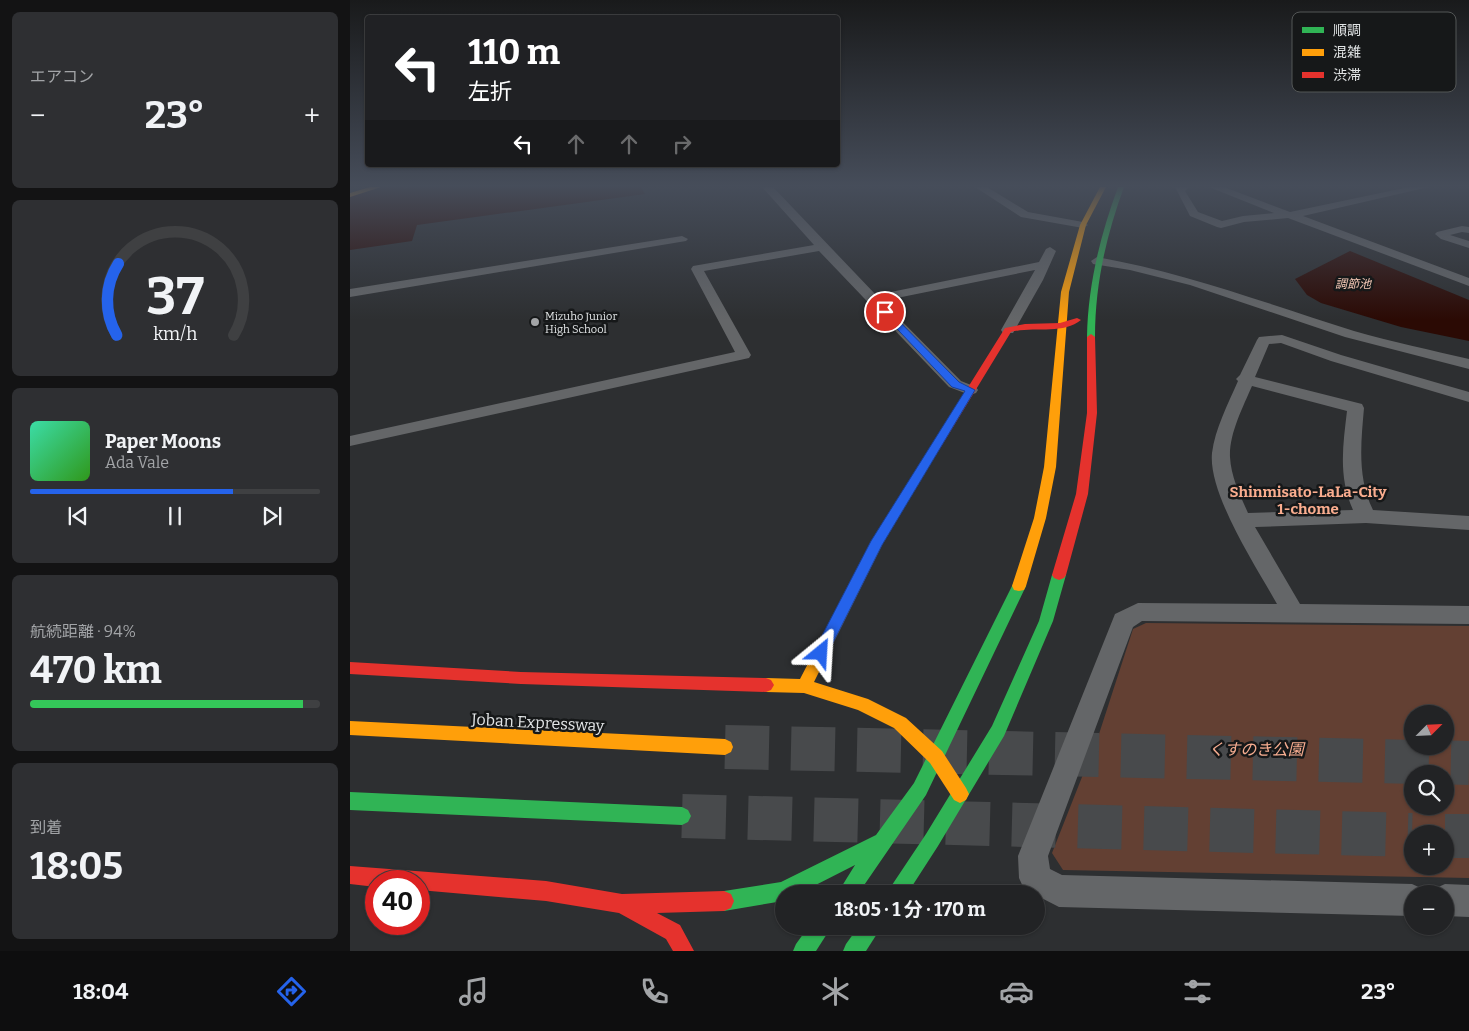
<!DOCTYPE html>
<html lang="ja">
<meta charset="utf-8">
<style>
body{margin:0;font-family:Bitter,"Noto Sans JP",serif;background:#2e2f32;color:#f1f3f6;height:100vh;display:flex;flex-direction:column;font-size:19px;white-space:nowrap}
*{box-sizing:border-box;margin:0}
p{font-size:16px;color:#a2a4a7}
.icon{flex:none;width:28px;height:28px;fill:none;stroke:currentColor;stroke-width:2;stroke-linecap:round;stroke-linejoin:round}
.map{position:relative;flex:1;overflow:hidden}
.side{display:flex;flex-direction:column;gap:12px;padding:12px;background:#131314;width:350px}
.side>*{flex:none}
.hud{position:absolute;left:15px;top:15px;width:475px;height:152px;border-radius:5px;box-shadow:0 1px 4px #0004,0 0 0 1px #3f4042;background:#202124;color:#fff;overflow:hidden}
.needle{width:32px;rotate:66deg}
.tools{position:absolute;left:1054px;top:705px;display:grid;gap:10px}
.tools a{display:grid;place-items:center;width:50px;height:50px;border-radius:50%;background:#222325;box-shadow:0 1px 4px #0004,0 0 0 1px #3f4042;font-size:25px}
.speed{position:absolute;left:15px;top:870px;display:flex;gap:10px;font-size:25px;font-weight:700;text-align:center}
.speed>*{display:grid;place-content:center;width:65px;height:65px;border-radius:50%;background:#222325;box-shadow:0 1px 4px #0004,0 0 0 1px #3f4042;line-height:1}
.speed .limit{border:8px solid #d22;background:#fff;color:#111}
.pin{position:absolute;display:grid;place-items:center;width:42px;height:42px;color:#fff;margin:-21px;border:2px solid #fff;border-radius:50%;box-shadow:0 1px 5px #0007}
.me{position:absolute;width:55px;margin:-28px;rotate:27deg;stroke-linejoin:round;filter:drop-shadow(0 0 4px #0008)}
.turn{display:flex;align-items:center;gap:18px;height:105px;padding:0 20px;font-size:22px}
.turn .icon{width:65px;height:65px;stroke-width:2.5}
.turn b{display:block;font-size:35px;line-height:42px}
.lanes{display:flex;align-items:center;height:48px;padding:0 20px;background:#0003;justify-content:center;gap:25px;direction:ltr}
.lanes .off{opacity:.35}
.big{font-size:38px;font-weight:700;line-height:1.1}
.side .card{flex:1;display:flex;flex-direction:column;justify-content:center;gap:8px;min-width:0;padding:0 18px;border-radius:8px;background:#2e2f32}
.side .dial{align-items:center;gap:0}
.dial svg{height:130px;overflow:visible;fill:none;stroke:#3f4042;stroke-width:7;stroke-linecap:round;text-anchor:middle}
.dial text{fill:#f1f3f6;stroke:none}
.song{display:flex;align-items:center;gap:15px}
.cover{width:60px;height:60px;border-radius:8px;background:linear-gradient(135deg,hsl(160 70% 55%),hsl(110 70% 35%))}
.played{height:5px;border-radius:2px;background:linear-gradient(90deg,#2563eb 70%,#3f4042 70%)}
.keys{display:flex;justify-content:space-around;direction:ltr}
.heat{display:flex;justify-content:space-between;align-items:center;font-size:28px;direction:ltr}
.charge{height:8px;border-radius:4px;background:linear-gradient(90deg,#34c759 94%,#3f4042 0)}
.trip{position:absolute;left:425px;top:885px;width:270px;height:50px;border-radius:25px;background:#222325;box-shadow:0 1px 4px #0004,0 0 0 1px #3f4042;font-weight:700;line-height:50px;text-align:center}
.dock{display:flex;height:80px;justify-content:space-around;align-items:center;background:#0e0e0f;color:#a2a4a7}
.dock .icon{width:35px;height:35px}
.dock .current{color:#2563eb}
.dock b{font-size:22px;color:#f1f3f6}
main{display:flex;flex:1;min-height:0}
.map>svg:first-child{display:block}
</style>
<main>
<section class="side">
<div class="card"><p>エアコン</p>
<div class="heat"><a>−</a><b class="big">23°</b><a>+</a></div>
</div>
<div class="card dial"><svg viewBox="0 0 100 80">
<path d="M14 69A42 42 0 1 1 86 69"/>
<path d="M14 69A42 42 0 0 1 15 25" stroke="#2563eb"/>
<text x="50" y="56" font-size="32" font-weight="700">37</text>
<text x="50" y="72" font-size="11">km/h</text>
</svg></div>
<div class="card">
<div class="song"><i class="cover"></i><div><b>Paper Moons</b><p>Ada Vale</p></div></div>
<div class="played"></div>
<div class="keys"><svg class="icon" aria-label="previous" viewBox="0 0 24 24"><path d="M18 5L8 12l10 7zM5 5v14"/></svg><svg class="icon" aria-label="pause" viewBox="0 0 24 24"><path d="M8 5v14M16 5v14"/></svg><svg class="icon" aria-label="next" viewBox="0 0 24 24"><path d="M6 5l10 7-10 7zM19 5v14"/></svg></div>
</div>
<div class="card"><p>航続距離 · 94%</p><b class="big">470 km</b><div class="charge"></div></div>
<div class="card"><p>到着</p><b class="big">18:05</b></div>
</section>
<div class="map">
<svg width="1119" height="951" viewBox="0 0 1119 951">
<rect width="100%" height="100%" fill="#2d2f31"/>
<path fill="#634033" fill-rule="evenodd" d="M796,623L1119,626V878L713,870L702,853L749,734L783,629ZM1062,714H1095V746H1062ZM1062,774H1095V806H1062ZM1062,834H1095V866H1062Z"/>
<g fill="#2b0a04">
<polygon points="61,187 291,187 295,194 67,225 62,241 0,250 0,205"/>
<polygon points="1000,251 1119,300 1119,341 1051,327 971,303 957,295 945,279"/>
</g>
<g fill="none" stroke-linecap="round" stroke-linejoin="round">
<polygon fill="#2b0a04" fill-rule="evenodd" points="18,187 55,187 52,192 0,207 0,193"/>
<g stroke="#484a4c" stroke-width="44" stroke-dasharray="44 22" stroke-linecap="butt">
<polyline points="375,747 1119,763"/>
<polyline points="332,816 1062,835"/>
<polyline points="1095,836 1119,836"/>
</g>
<g fill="#646668" fill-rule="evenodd">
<polygon points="412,187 423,187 526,295 689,262 696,249 700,247 706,251 693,280 663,333 653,333 651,330 685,270 532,301 611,381 626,387 628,390 626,393 620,395 599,387 469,251 354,271 401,355 399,358 0,446 0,436 385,352 341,269 343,266 464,245"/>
<polygon points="625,187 637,187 678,212 733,222 738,225 733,228 671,217"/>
<polygon points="825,187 839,187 835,191 848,212 872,221 893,216 924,213 859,187 874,187 940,212 1059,187 1079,187 953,216 1119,278 1119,286 938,218 894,222 871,228 867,227 840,216"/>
<polygon points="1112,226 1119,227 1119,233 1112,232 1100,235 1119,241 1119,248 1091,239 1085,234 1087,232"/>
<polygon points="332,236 338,239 336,241 0,297 0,289"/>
<path d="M747,257C836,273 918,304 1004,331C1042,342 1081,350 1119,359V369L995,337L840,285L780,270L743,264L741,261Z"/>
<path d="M932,335L991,355L1119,392V402L981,361L931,343L919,344L905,377L1012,404L1014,408C1011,443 1007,477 1023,510L1119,516V530L1016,523L905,527L950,604L1119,606V624L792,621L783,627L698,856L700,869L712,875L1062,884L1073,889L1075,894H1062V916L709,907L674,889L669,878L668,856L765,614L788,603L927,604C907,568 858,494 862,453C865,429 878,404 888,381L886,379L890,375L907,340L909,337ZM902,386L997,411C993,445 988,477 1003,510L898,513C890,495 881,477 880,457C879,434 893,407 902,386Z"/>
<polygon points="1095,884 1119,885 1119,917 1095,916 1095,894 1082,894 1084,889"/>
</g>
<g fill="#30b455" fill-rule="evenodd">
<path d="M768,187H774C756,236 745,285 745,337L741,340L737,337C738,285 750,236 768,187Z"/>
<polygon points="709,570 714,572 716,575 703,621 654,736 588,846 557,894 536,894 576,834 642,726 689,621 702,575 704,572"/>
<polygon points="669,581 674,582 676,586 576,795 508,894 487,894 505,865 448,894 434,894 433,901 374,911 367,908 364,901 367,894 374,891 431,882 526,835 564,783 662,586 664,582"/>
<polygon points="0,792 332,807 338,810 341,816 338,822 332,825 0,810"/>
<polygon points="459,926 482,926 466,951 443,951 446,944"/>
<polygon points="509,926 532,926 516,951 493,951 496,944"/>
</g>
<g fill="#ff9f0a" fill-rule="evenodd">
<polygon points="20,187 31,187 0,197 0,193"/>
<polygon points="750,187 756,187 736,225 719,292 706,467 696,518 676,586 674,590 669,591 664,590 662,586 684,518 694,467 711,292 730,225"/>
<polygon points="582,450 587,453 532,545 464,682 518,699 556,718 592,751 616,788 619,794 616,800 610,803 604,800 580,763 544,728 508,710 454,693 416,692 411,690 408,685 411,680 416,678 450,679 520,544 577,453"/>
<polygon points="0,721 375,739 381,742 383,747 381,752 375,755 0,735"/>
</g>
<g fill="#e5322d" fill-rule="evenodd">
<path d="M727,318L731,320C713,335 683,326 661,332L586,455H578L577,453L655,328L675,324L710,323Z"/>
<polygon points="741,334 745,337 747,413 738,494 716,575 714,578 709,580 704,578 702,575 726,494 737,413 737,337"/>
<polygon points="0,662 171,672 416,678 421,680 424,685 421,690 416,692 171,684 0,674"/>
<polygon points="0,866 196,881 272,894 374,891 381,894 384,901 381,908 374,911 307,913 330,925 344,951 323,951 316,939 269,913 196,901 69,890 69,881 26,881 26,887 0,884"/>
</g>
</g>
<linearGradient id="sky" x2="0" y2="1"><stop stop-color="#191a1b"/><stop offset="0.58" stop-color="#464d5a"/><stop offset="1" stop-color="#464d5a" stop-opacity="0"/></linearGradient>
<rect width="1119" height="320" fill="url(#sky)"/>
<polygon fill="#2563eb" stroke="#184099" points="532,310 538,310 609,382 625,390 532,545 476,657 471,659 466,657 463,653 521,541 615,391 602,387 532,313"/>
<circle fill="#a3a5a7" stroke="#161819" stroke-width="2" cx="185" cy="322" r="5"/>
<g text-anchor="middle" stroke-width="5" stroke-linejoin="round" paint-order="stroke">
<g font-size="11" fill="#e2e5e6" stroke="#161819" text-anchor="start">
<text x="195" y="320">Mizuho Junior<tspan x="195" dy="13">High School</tspan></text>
</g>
<g font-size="12" font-style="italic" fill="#f6c9b7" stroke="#161819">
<text x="1003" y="288">調節池</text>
</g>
<g font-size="15" font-weight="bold" fill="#faad8f" stroke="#161819">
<text x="958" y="497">Shinmisato-LaLa-City<tspan x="958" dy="17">1-chome</tspan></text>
</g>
<g font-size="16" fill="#e2e5e6" stroke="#161819">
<text transform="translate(188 722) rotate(3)" y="6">Joban Expressway</text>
</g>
<g font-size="16" font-style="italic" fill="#f7ad90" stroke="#161819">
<text x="906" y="755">くすのき公園</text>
</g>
</g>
<rect x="942" y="12" width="164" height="80" rx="8" fill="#161819" stroke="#535656" stroke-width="1"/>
<rect x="952" y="27" width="22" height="6" fill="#30b455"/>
<rect x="952" y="49" width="22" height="7" fill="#ff9f0a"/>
<rect x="952" y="72" width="22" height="6" fill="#e5322d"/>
<g font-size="14" fill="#e2e5e6">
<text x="983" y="35">順調</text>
<text x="983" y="57">混雑</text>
<text x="983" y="80">渋滞</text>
</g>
</svg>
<div class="tools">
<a><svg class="needle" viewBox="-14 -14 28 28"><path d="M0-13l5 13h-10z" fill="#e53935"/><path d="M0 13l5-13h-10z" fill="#a2a4a7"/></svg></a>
<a><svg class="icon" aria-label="search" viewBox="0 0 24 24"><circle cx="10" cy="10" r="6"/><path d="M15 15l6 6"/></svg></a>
<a>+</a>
<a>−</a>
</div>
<div class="speed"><div class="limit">40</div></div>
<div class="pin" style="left:535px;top:312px;background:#d93025"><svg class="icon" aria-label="arrive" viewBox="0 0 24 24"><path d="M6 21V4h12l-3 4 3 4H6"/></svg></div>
<svg class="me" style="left:471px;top:653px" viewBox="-20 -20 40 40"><path d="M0-17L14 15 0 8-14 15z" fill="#2563eb" stroke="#fff" stroke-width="4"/></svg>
<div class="trip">18:05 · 1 分 · 170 m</div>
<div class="hud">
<div class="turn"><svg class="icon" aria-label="left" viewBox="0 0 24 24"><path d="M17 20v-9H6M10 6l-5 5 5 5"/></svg><div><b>110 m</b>左折</div></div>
<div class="lanes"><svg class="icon" aria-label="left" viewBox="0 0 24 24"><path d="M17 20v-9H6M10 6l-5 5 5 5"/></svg><svg class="icon off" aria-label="ahead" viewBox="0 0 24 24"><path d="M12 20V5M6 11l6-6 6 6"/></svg><svg class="icon off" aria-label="ahead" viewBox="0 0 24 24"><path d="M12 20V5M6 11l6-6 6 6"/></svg><svg class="icon off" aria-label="right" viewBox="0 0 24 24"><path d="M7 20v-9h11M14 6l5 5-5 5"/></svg></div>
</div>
</div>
</main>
<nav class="dock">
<b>18:04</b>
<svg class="icon current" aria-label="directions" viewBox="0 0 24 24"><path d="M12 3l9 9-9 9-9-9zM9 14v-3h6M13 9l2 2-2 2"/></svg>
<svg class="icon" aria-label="music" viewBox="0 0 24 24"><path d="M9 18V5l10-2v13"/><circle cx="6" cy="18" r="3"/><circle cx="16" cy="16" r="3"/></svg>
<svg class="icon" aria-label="phone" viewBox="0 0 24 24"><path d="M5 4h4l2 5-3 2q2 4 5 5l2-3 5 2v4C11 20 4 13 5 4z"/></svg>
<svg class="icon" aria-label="climate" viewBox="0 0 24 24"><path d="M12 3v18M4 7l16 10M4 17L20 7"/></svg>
<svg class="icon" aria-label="car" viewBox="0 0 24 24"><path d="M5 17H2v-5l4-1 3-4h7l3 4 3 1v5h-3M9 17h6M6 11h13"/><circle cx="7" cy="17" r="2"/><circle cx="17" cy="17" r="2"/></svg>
<svg class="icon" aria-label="filters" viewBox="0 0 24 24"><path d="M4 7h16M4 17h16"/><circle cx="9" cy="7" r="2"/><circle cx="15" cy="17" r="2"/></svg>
<b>23°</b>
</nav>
